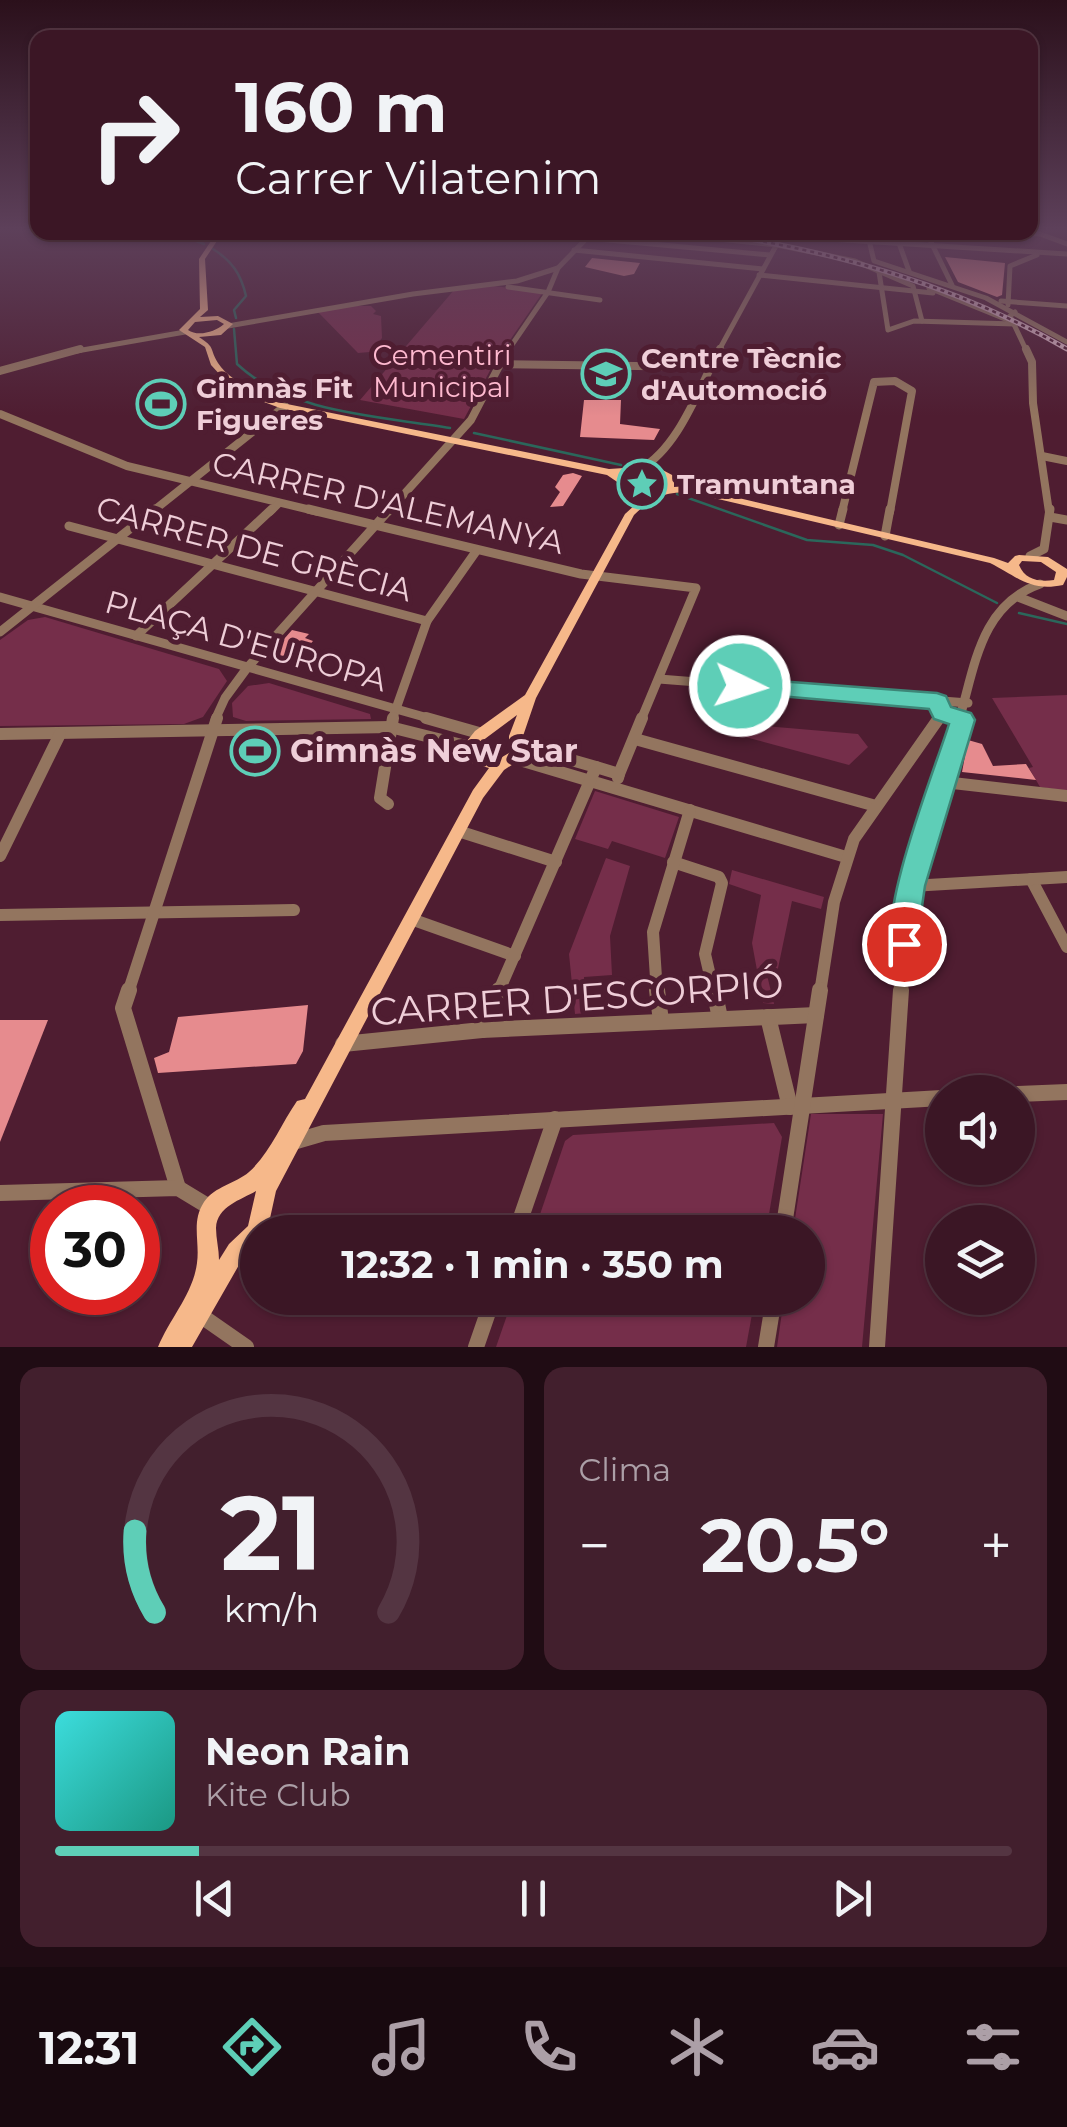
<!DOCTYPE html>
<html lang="es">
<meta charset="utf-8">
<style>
body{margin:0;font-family:Montserrat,sans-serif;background:#421f2d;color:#f1f3f6;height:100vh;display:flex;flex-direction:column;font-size:38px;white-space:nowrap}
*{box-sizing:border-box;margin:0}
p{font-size:32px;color:#ac9fa7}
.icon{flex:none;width:55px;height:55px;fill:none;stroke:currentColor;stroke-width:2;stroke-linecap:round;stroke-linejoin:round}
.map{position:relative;height:1347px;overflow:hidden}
.panel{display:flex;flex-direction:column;gap:20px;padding:20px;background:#200c14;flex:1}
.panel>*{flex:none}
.hud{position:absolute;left:30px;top:30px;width:1008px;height:210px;border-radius:20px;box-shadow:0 2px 8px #0004,0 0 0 2px #543542;background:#3b1625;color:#f1f3f6;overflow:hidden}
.controls{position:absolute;left:925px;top:1075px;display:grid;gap:20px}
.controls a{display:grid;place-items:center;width:110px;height:110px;border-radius:50%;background:#3b1625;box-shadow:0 2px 8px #0004,0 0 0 2px #543542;font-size:50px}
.speed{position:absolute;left:30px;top:1185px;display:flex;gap:20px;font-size:50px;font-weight:700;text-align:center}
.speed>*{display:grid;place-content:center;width:130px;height:130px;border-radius:50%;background:#3b1625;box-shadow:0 2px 8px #0004,0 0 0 2px #543542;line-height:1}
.speed .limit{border:15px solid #d22;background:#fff;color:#111}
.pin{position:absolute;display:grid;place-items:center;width:85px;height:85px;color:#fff;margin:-42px;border:5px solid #fff;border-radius:50%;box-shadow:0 2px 10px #0007}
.me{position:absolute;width:110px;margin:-55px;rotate:94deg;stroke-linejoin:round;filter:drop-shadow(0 0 8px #0008)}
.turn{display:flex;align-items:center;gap:35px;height:210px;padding:0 40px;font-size:45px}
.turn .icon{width:130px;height:130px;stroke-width:2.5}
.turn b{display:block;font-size:70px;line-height:85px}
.big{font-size:75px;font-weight:700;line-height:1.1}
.panel .tile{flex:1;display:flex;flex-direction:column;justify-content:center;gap:15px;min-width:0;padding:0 35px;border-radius:20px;background:#421f2d}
.panel .dial{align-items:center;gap:0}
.dial svg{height:260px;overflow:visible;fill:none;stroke:#543542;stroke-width:7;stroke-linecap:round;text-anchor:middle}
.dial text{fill:#f1f3f6;stroke:none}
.song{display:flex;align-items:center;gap:30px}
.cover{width:120px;height:120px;border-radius:15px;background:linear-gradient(135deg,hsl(180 70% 55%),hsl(170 70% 35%))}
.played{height:10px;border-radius:5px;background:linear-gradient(90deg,#5eceb7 15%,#543542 15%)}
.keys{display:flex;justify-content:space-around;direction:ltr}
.heat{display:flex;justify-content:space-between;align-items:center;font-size:55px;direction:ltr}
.panel .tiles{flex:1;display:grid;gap:20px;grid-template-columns:1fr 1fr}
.tile:last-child{grid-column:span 2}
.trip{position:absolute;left:240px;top:1215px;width:585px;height:100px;border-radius:50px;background:#3b1625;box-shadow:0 2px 8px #0004,0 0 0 2px #543542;font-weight:700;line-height:100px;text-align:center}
.tabs{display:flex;height:160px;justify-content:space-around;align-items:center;background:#18090f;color:#ac9fa7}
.tabs .icon{width:70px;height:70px}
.tabs .active{color:#5eceb7}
.tabs b{font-size:45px;color:#f1f3f6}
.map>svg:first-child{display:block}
</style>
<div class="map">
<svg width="1067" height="1347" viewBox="0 0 1067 1347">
<rect width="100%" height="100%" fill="#4f1d31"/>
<g fill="#752e4a">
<polygon points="494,286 543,292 493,365 464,419 360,400 454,290"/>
<polygon points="345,306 371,306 376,311 373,314 381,316 382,338 370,352 358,353 317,311"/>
<polygon points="45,617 219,669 227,681 203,717 184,724 0,726 0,640 28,620"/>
<polygon points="269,683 370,714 371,719 246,721 233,717 232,703 248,686"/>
<polygon points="1067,695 1067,791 1040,787 1029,768 1033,767 992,698"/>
<polygon points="708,721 858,734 868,747 849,765 708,727"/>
<polygon points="595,791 679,817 665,858 612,841 608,849 575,839"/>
<polygon points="606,858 630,866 610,936 612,975 584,977 586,1013 575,1014 569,954"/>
<polygon points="732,870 824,897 821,909 792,901 777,973 767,975 774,1004 763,1003 752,943 761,895 729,884"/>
<polygon points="811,1114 883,1114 862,1347 777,1347 784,1298 808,1298 808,1232 793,1232"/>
<polygon points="774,1123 782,1137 766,1232 534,1232 565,1141 573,1135"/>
<polygon points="513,1298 755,1298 746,1347 496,1347"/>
</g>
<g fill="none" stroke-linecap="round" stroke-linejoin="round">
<g stroke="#2b675b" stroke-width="2.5">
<polyline points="173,232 204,244"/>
<path d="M213,249C232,261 241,274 246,296L234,310L236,318"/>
<path d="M234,329L237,364C290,414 381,416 450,428"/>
<polyline points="474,433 621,465"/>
<polyline points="677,494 807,540 873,545 903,555 997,603"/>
<polyline points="1019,613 1067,624"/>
</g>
</g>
<g fill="#e68b8e">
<polygon points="945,257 1005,263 1002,295 997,297 958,282"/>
<polygon points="592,258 640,263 634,274 624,276 585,267"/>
<polygon points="584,400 621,400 620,424 660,429 654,440 580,437"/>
<polygon points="573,473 582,476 563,506 550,507 560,492 555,487 563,475"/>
<polygon points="292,630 309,634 305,638 313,641 294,663 269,656"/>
<polygon points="968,740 982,744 993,766 1026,764 1036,780 962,772"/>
<polygon points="308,1005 303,1051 296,1064 158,1073 154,1058 169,1052 178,1017"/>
<polygon points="0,1020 48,1020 0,1142"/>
</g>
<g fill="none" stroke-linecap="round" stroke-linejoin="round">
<g stroke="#93755f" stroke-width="5">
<polyline points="567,232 587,238 770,255"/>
<polyline points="867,232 874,261 986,298 1067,342"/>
<polyline points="895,232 909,271"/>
<polyline points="926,232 952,285"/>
<polyline points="1003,232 1040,234 1067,244"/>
<polyline points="691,236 777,245 855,261 913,286 922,321"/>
<polyline points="782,236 1067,254"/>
<polyline points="574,250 763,269"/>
<polyline points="879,272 888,330 914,321 1015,324"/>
<polyline points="759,275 933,293"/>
<polyline points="508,287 600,300"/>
<polyline points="929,288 1010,321"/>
<polyline points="1001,301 1067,306"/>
<polyline points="1008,305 1010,266 1037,255"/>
<polyline points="1015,312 1010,316 1027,352"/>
<polyline points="228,326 413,294 517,281 558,268"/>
<polyline points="71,352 185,332"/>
<polyline points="507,352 548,292 558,268 587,238"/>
<polyline points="718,352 783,233"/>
</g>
<g stroke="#93755f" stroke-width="8">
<polyline points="1026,349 1032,362 1033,403 1049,512"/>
<polyline points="498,364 710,367"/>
<polyline points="0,371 80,349"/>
<polyline points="0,414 127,466 319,512"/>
<polyline points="1042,456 1067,461"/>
<path d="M640,469C679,448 699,387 720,349"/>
<polyline points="152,512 285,406"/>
<polyline points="270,512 279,503"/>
<polyline points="388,512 471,420 508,349"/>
<polyline points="842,512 874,382 895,381 912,391 890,512"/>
</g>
<g stroke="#93755f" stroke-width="9">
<polyline points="308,509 581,574 696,588 641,720"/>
<polyline points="1050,517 1067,520"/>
<polyline points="839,525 843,509"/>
<polyline points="69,526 427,621"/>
<polyline points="885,536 890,509"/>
<polyline points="1030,556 1044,549 1050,509"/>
<polyline points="0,597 435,720"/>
<polyline points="1018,597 1067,616"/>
<polyline points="0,632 155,509"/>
<polyline points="136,636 272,509"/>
<polyline points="659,679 968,703"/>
<polyline points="215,720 225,698 247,668 390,509"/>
<polyline points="392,720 427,621 477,550"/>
<polyline points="937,720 942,713"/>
<path d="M959,720C975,667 980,605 1040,584"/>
</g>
<g stroke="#93755f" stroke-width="12">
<polyline points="426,718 479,733"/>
<polyline points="0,734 390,727 470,747"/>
<polyline points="635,739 876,806"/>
<polyline points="519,745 596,767"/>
<polyline points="513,758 846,857"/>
<polyline points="619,774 642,718"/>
<polyline points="944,782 1067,796"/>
<polyline points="388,804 380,798 393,718"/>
<polyline points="458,831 556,862"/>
<polyline points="0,856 60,734"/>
<polyline points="673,862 719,877 722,883 705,954 714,993"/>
<polyline points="1031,879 1067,947"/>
<polyline points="911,886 1067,877"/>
<polyline points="0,915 294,910"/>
<polyline points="411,919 515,956"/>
<polyline points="128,993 217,718"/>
<polyline points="498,993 596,767 619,774 618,778"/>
<polyline points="657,993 653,932 690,810"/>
<polyline points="820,993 834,902 854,839 939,718"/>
<polyline points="901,993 911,886 960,718"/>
</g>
<g stroke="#93755f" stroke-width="16">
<polyline points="129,990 123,1008 178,1188"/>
<polyline points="657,990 661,1021"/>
<polyline points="714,990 720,1018"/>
<polyline points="768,1017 790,1107"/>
<polyline points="482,1030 499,990"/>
<polyline points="343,1044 482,1030 816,1015"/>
<polyline points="1018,1094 1067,1092"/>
<polyline points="293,1142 324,1133 942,1098"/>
<polyline points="0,1193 178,1188 211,1208"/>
<polyline points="516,1232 555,1119"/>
<polyline points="783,1232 820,990"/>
<polyline points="200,1315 246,1347"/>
<polyline points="476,1347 493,1298"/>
<polyline points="766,1347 774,1298"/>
<polyline points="877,1347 901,990"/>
</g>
<path fill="#f6b88a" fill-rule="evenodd" d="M217,232H223L205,259L208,310L200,317L218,316L233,324L221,335L199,337C216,348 209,348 218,363C230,382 262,395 282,403L609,469L655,466L674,476V487L688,486L994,558L1008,563L1015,556L1019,555L1048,557L1067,569V577L1063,585C1030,592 1018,577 990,563L688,492C661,493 653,497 634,515L536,698L523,736V755L521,759L504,770L483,798L276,1191L267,1232H258V1246L243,1258L192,1347H158C170,1318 193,1294 197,1263C200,1241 191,1222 204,1202C215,1186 235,1184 249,1172C270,1153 281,1124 297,1101L305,1099L473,790L489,768L469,762L463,746L475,731L525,695L625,514L646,495L632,492L607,475L280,408L251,397L223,378L211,365L205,347L179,330L200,309L199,259ZM217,320L224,324C215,332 198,337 188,330L195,322ZM653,472L666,479L664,486C646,494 634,485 619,474ZM1022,561L1041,562L1056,572L1054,580C1039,582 1025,580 1019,565ZM517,715L509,736V753L497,760L480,755L477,747L478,744ZM256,1191L248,1226L229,1244L219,1260C219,1249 216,1239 216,1228C217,1206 241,1200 256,1191Z"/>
<g stroke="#d5b1bd" stroke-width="5">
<path id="rail" d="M708,232C836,252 954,284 1067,349"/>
</g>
<use href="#rail" stroke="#4f1d31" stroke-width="2.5" stroke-dasharray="4" stroke-linecap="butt"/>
</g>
<linearGradient id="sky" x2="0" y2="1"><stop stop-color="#2b101b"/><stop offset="0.55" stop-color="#5d405a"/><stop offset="1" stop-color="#5d405a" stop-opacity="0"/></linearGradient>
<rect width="1067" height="416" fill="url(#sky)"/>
<path fill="#5eceb7" stroke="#3d8677" stroke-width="2.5" d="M740,678L937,693L946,696L951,707L971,713L975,720L925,886L915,954L904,958L894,954C876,915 935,769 949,724L934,719L929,709L732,692L728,686Z"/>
<defs>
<g id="school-ring" transform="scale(2.5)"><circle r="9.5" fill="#4f1d31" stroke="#5eceb7" stroke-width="1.5"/><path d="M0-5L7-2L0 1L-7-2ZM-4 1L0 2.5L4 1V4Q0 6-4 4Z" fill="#5eceb7"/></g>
<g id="stadium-ring" transform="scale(2.5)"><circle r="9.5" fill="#4f1d31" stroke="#5eceb7" stroke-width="1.5"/><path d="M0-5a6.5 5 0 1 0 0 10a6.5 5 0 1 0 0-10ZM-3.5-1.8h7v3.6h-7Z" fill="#5eceb7"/></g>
<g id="sight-ring" transform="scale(2.5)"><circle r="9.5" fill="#4f1d31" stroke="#5eceb7" stroke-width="1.5"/><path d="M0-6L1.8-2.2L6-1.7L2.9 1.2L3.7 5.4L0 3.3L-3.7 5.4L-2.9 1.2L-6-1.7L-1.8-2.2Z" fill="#5eceb7"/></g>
</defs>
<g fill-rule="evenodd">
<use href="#school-ring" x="606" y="374"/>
<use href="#stadium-ring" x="161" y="404"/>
<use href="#sight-ring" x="642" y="484"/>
<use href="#stadium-ring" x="255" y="751"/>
</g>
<g text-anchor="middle" stroke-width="10" stroke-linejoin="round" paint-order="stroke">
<g font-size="28" fill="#feb9cf" stroke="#4f1d31">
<text x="442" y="365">Cementiri<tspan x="442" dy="32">Municipal</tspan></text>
</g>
<g font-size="28" font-weight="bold" fill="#efced8" stroke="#4f1d31" text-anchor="start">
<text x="641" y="368">Centre Tècnic<tspan x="641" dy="32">d'Automoció</tspan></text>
<text x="196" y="398">Gimnàs Fit<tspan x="196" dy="32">Figueres</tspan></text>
<text x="677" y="494">Tramuntana</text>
</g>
<g font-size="32" fill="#efced8" stroke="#4f1d31">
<text transform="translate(388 503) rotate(13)" y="11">CARRER D'ALEMANYA</text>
<text transform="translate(254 549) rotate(15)" y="11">CARRER DE GRÈCIA</text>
<text transform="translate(246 641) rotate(16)" y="11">PLAÇA D'EUROPA</text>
</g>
<g font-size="32" font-weight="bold" fill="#efced8" stroke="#4f1d31" text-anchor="start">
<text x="290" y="762">Gimnàs New Star</text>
</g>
<g font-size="38" fill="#efced8" stroke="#4f1d31">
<text transform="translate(577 998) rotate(-4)" y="13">CARRER D'ESCORPIÓ</text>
</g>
</g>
</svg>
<div class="controls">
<a><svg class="icon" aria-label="sound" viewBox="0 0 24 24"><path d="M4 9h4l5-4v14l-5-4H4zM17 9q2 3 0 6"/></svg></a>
<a><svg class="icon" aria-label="layers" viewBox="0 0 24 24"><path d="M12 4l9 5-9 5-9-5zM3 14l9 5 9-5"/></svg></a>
</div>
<div class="speed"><div class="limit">30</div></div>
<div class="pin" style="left:904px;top:944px;background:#d93025"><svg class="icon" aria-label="arrive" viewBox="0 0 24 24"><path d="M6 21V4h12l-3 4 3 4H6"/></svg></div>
<svg class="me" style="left:740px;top:686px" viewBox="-20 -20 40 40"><circle r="17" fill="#5eceb7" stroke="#fff" stroke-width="3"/><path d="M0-11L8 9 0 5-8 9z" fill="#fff"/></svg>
<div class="trip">12:32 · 1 min · 350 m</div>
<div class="hud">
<div class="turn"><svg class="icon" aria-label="right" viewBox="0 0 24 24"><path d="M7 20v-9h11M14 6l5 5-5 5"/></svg><div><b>160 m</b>Carrer Vilatenim</div></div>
</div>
</div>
<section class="panel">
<div class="tiles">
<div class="tile dial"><svg viewBox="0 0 100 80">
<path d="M14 69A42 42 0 1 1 86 69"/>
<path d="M14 69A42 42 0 0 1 8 44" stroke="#5eceb7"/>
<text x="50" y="56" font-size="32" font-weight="700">21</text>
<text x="50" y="72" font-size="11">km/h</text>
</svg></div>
<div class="tile"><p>Clima</p>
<div class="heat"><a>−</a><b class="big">20.5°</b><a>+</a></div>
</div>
<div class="tile">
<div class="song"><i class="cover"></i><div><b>Neon Rain</b><p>Kite Club</p></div></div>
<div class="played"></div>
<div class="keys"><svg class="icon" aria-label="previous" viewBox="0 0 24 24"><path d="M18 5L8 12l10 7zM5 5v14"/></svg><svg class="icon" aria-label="pause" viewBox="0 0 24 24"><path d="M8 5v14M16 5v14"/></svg><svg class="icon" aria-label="next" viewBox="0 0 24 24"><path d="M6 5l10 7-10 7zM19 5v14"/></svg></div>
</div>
</div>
</section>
<nav class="tabs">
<b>12:31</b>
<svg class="icon active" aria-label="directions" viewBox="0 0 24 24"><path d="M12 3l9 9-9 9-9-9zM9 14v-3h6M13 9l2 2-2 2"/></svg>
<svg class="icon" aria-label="music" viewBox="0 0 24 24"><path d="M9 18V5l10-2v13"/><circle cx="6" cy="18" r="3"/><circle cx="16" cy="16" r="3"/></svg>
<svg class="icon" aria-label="phone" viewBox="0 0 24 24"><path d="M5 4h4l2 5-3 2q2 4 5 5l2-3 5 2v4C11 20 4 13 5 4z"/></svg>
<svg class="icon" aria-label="climate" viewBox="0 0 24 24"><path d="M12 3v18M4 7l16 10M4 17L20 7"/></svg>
<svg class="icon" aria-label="car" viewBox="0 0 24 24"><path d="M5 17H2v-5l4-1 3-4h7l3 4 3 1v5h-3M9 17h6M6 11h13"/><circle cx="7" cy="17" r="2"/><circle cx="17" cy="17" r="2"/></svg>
<svg class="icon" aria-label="filters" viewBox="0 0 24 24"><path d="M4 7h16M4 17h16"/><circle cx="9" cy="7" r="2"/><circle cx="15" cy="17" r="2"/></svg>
</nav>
